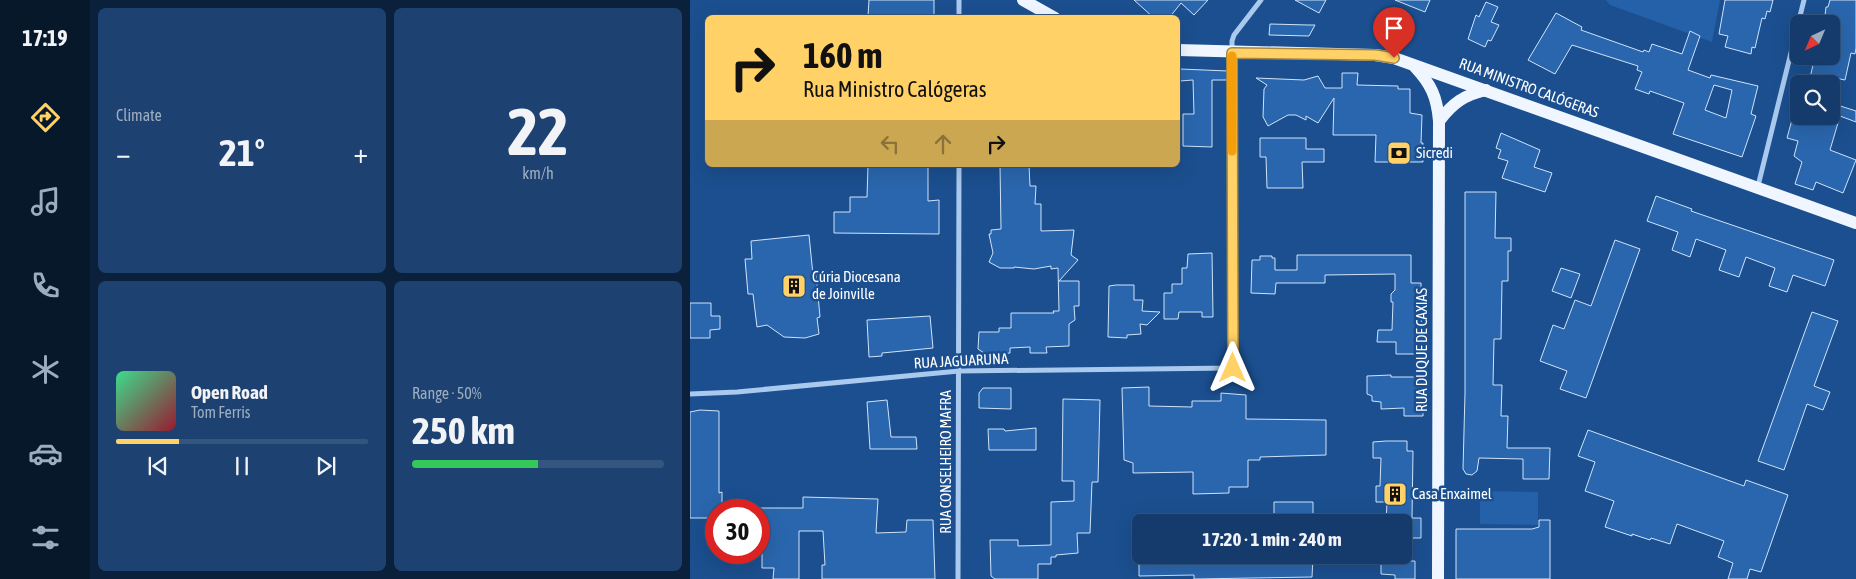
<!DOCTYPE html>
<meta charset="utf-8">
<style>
body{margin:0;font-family:"Asap Condensed",sans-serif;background:#1d4271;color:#f1f3f6;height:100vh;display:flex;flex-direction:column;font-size:19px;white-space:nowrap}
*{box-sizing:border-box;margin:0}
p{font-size:16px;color:#9dadc1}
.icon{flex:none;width:28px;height:28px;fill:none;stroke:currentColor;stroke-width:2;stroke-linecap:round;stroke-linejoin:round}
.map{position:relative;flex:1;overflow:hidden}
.sheet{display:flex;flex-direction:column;gap:8px;padding:8px;background:#0b203b;width:600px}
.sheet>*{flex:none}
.banner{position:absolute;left:15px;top:15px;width:475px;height:152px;border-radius:8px;box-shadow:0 5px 20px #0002,0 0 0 1px #33557e;background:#ffd166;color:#111;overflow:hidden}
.needle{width:32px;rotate:224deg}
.buttons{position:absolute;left:1100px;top:15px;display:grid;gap:10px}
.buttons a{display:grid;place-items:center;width:50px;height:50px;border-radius:8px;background:#143b6b;box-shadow:0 5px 20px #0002,0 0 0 1px #33557e;font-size:25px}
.speed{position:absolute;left:15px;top:499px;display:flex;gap:10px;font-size:25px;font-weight:700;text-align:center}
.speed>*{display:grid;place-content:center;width:65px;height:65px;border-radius:50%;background:#143b6b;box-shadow:0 5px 20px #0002,0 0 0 1px #33557e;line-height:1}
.speed .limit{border:8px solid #d22;background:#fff;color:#111}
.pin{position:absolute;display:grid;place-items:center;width:42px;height:42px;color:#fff;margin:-51px -21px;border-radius:50% 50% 50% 0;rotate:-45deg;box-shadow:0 0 5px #0007}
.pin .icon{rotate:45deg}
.me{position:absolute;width:55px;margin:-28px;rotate:0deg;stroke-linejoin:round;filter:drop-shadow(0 0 4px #0008)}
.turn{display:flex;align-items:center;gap:18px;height:105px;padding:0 15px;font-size:22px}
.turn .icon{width:65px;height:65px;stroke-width:2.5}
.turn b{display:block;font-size:35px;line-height:42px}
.lanes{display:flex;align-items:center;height:48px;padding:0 15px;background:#0003;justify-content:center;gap:25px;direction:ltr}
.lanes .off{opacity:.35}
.big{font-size:38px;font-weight:700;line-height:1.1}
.sheet .card{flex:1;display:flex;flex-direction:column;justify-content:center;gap:8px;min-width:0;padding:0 18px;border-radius:8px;background:#1d4271}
.sheet .dial{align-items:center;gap:0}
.dial b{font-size:65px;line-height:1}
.song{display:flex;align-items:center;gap:15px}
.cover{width:60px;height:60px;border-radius:8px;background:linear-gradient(135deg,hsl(150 70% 55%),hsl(350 70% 35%))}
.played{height:5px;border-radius:2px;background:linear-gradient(90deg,#ffd166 25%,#33557e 25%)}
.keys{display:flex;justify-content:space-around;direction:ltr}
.heat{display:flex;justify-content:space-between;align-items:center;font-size:28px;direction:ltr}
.charge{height:8px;border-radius:4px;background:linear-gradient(90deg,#34c759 50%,#33557e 0)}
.sheet .tiles{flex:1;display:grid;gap:8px;grid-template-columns:repeat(2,1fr)}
.trip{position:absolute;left:442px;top:514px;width:280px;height:50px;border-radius:8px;background:#143b6b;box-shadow:0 5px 20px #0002,0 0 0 1px #33557e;font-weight:700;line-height:50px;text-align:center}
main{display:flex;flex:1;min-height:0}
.tabs{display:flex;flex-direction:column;width:90px;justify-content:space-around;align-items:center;background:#08182b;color:#9dadc1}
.tabs .icon{width:35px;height:35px}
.tabs .active{color:#ffd166}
.tabs b{font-size:22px;color:#f1f3f6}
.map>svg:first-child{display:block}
</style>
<main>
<nav class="tabs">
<b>17:19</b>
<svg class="icon active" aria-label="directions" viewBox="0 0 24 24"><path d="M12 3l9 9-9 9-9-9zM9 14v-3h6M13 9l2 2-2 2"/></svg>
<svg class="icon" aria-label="music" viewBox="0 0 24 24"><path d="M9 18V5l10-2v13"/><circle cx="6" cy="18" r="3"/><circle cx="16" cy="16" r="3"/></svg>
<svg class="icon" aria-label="phone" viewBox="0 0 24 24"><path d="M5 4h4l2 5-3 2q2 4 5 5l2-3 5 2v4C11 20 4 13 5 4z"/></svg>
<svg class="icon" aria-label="climate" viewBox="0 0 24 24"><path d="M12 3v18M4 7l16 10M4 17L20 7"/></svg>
<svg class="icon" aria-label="car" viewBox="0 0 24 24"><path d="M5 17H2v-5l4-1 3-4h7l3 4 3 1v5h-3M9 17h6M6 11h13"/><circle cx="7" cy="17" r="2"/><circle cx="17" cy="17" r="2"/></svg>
<svg class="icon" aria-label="filters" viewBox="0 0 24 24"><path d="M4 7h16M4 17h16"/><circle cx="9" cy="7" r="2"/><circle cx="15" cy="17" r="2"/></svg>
</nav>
<section class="sheet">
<div class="tiles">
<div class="card"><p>Climate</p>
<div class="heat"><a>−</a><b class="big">21°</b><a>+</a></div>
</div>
<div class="card dial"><b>22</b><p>km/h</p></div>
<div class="card">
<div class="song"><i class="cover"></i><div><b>Open Road</b><p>Tom Ferris</p></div></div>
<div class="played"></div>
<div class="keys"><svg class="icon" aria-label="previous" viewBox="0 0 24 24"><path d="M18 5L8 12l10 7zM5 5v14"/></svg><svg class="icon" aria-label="pause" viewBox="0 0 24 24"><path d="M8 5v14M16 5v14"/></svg><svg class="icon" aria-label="next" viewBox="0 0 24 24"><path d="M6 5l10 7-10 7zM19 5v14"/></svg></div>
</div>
<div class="card"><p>Range · 50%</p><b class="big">250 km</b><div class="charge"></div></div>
</div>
</section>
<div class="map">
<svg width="1166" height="579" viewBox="0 0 1166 579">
<rect width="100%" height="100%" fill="#1b4f8f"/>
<g fill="#2461a8">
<polygon points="916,0 1030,0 1022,42 920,5"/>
<polygon points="790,491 848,492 848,525 790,524"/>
</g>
<g fill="#2a66ad" stroke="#cfe3fa" fill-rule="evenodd">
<polygon points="179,0 244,0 244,15 178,16"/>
<polygon points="444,0 518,0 504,15 491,3 479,18 464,18"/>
<polygon points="605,0 636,0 629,13"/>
<polygon points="705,0 740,0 735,12"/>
<polygon points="1035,0 1083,0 1080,12 1077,11 1075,19 1072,18 1065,48 1062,47 1061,54 1035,47 1038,36 1029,34"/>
<polygon points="1140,0 1166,0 1166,48 1165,54 1161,53 1155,80 1136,76 1134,81 1120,78 1125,56 1141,56 1141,24 1134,24 1136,7 1138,7"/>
<polygon points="796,2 808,7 801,22 809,25 801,41 798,40 795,47 778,39 786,15 789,17"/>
<path d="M866,13L892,27L891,30L953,52L954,50L959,52L962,44L992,54L1000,31L1010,36L998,70L1020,78L1021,75L1068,86L1061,114L1066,116L1052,157L983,134L994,103L960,91L959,94L945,89L952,72L947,70L948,66L882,45L865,74L838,60ZM1024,85L1042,90L1036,118L1015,110Z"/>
<polygon points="580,24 619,25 625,25 619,36 579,35"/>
<polygon points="490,69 538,71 538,80 522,80 522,147 493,146 493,114 504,114 503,80 490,81"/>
<polygon points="652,73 668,73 667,85 708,86 708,89 720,89 720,113 732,115 731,143 733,143 733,162 685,162 686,135 643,135 644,98 628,123 616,116 616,120 606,115 598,115 578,126 573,117 574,89 577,85 566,78 614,80 628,76 635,88 652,88"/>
<polygon points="1141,103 1166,111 1166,122 1150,116 1140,150 1166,160 1153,193 1126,182 1123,190 1105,184 1112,162 1104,156 1108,141 1097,138 1103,116 1141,116"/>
<polygon points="811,133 850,150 844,167 862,173 855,192 812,178 818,161 808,158 811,150 806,148"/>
<polygon points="570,138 616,138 616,149 634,149 634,162 612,162 613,188 577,188 576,157 570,157"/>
<polygon points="178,165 238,166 238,201 249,200 249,234 144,233 144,212 160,212 160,197 177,197"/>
<polygon points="310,165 339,165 340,186 346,186 345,204 351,204 351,231 384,230 381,255 388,260 369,281 389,281 389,306 384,306 385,320 379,324 379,346 356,347 357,353 340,353 340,347 320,348 320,353 307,354 307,357 294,357 294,353 288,349 289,332 309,332 309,328 321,328 321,313 364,313 363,311 369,311 368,268 361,269 361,266 344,269 324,267 324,268 310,268 299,262 303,253 299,234 301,234 301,230 311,229"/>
<polygon points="775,192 806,192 805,238 821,238 821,251 818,251 818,281 812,281 811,339 804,339 803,385 812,385 811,416 818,416 817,448 860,448 859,479 833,479 833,459 789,458 787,471 782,475 776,474 773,469 775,393"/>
<polygon points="966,196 1002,209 1001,211 1144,260 1135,286 1103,275 1097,292 1079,286 1085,268 1056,257 1049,277 1029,270 1036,250 1006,239 1000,257 982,250 988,232 957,221"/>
<polygon points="119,235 123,275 126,274 130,317 127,318 129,334 115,338 94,337 77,325 67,327 63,294 58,294 55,259 62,259 61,241"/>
<polygon points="925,240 950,249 896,398 870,389 877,371 850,361 863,325 874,329 885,300 901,306"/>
<polygon points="522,253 523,317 512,317 512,312 489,312 488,319 474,319 474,293 482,293 482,284 492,284 492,268 497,268 498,254"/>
<polygon points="607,255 721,255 721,283 731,283 732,354 706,354 706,342 687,342 688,330 702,330 703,302 701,302 701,294 705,290 705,274 635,275 635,283 586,283 585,294 561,293 562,260 570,260 570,256 582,256 582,258 585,258 585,270 607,270"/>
<polygon points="871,268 890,274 881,298 862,291"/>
<polygon points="426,285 444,285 444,300 453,300 452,311 470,312 457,325 450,324 451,334 437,335 437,338 418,337 419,286"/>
<polygon points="0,303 21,303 21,316 30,316 30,329 20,330 20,338 0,338"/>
<polygon points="1122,312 1148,321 1124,386 1140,392 1133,410 1117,404 1094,470 1068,461"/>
<polygon points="240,316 243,348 192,353 192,356 179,357 177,320"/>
<polygon points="701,375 701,377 733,377 733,416 714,416 714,408 691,409 691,402 682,401 682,396 677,394 677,376"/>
<polygon points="459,387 459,406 502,407 502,401 531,401 531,393 556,395 556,419 636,420 636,455 570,457 570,460 558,460 558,487 539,487 539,493 503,494 503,472 443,473 443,463 434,460 432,388"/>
<polygon points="293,388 321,388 321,409 289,408 289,393"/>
<polygon points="373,399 410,400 408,482 402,482 400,533 387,533 388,553 366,555 366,557 361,557 361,564 348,564 348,579 305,579 301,576 300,540 328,540 328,546 361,545 361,502 384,501 384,481 372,481"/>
<polygon points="197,400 201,437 226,437 227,449 180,449 177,402"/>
<polygon points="10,410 29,411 29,493 32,492 32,510 26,510 26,518 0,518 0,412"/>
<polygon points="346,428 346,450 299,450 298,429 314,429 315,431"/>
<polygon points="898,430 1054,486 1056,480 1098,495 1071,572 1060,569 1057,579 1038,579 1043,563 1028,557 1034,541 987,524 980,544 961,538 960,540 942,534 942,536 915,527 924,501 895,491 905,462 888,456"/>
<polygon points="696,441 717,441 717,451 723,451 722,518 731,518 731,538 714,538 714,522 696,522 697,502 686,502 686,486 690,486 691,458 683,458 683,442"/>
<polygon points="113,497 188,499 186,533 216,532 217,520 243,520 245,579 132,579 132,565 135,565 133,531 109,531 109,579 83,579 84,568 72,568 72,547 69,547 69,508 113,508"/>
<polygon points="584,502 623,502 623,521 584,522"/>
<polygon points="849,520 860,520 860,579 766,579 766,529 842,529 849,527"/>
<polygon points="449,555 567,555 567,558 616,555 616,558 623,558 622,577 504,579 504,575 449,576"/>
<polygon points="691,555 714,555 713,561 725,561 725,579 705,579 705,575 691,574"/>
</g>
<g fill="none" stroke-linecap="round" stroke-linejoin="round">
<g stroke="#a9c9ee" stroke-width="5">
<polyline points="269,18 269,0"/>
<polyline points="1068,186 1114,0"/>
<polyline points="0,394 47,392 269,371 543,368 542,41 544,35 571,0"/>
<polyline points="268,579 269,165"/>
</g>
<g stroke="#f0f6ff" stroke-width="12">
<polyline points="333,0 365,18"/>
<polyline points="488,50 685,55 704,58 1166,223"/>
<path d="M725,67C741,84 747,97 749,121L748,579"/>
<path d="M749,121C763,103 774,95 796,90"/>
</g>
</g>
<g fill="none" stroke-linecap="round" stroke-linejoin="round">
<g stroke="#a68842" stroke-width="12">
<polyline id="route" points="543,368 542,53 685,55 704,58"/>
</g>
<use href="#route" stroke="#ffd166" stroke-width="9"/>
<polyline stroke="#f59e0b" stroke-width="9" points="542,56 542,151"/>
</g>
<defs>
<g id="bank-square" transform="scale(1.25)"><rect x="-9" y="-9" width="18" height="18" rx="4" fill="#ffd166" stroke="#1b4f8f"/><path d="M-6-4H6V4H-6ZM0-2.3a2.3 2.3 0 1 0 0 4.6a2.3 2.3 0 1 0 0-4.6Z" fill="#111"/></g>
<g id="building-square" transform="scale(1.25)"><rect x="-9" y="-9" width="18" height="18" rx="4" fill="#ffd166" stroke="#1b4f8f"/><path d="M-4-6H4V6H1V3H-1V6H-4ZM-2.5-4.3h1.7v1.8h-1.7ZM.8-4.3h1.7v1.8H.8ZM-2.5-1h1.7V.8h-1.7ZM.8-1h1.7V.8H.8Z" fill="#111"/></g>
</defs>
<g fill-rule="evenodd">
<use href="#bank-square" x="709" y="153"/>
<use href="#building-square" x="104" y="286"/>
<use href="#building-square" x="705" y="494"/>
</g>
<g text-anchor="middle" stroke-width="5" stroke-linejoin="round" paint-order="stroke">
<g font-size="15" fill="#fff" stroke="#1b4f8f">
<text transform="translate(839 88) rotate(20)" y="5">RUA MINISTRO CALÓGERAS</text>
<text transform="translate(732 350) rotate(-90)" y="5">RUA DUQUE DE CAXIAS</text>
<text transform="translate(271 361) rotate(-3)" y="5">RUA JAGUARUNA</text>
<text transform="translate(256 462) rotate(-90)" y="5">RUA CONSELHEIRO MAFRA</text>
</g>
<g font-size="15" fill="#fff" stroke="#1b4f8f" text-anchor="start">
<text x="726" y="158">Sicredi</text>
<text x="122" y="282">Cúria Diocesana<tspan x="122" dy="17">de Joinville</tspan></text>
<text x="722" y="499">Casa Enxaimel</text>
</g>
</g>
</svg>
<div class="buttons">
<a><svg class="needle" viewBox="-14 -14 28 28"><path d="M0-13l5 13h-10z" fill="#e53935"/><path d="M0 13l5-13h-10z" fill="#9dadc1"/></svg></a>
<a><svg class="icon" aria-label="search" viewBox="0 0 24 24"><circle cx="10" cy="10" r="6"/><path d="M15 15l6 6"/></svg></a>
</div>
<div class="speed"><div class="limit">30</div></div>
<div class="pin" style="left:704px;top:58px;background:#d93025"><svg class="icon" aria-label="arrive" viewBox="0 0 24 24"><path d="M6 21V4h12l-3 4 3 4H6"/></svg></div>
<svg class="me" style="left:543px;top:368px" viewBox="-20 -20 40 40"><path d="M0-17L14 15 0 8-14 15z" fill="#ffd166" stroke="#fff" stroke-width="4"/></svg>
<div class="trip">17:20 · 1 min · 240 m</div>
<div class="banner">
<div class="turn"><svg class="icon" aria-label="right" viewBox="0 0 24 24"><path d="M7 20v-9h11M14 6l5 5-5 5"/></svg><div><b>160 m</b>Rua Ministro Calógeras</div></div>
<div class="lanes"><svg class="icon off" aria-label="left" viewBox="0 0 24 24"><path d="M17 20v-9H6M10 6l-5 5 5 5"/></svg><svg class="icon off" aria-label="ahead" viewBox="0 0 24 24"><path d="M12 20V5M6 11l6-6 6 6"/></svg><svg class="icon" aria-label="right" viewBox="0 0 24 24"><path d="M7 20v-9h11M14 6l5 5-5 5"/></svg></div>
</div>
</div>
</main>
